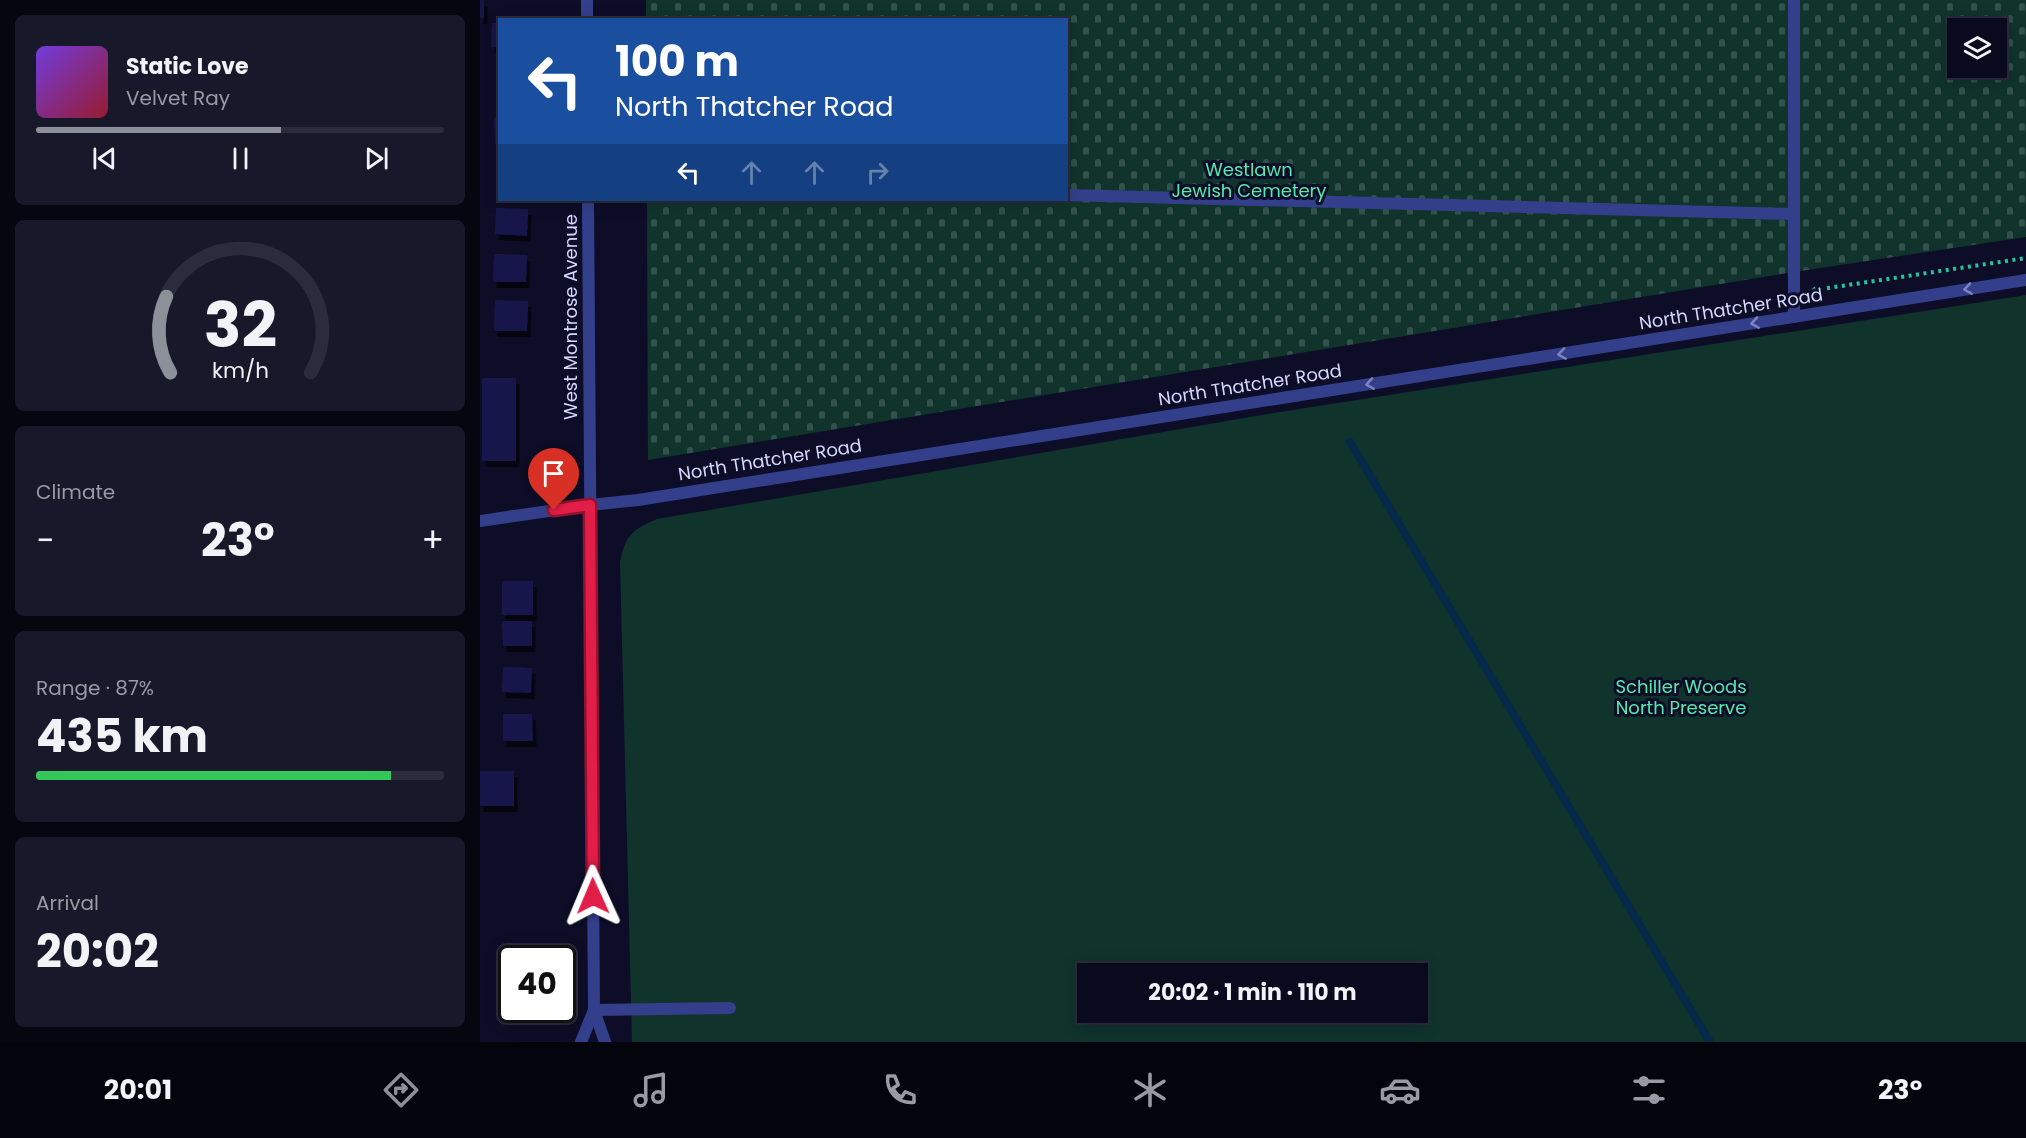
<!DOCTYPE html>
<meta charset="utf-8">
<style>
body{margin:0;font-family:Poppins,sans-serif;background:#18182b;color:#f1f3f6;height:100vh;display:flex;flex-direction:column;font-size:22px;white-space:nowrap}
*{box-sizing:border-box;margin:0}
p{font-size:20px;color:#999aa4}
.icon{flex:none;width:33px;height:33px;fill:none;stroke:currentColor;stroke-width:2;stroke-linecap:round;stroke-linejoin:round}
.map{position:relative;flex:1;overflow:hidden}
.panel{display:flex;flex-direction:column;gap:15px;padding:15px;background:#060610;width:480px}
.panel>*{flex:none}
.hud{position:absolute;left:18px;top:18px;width:570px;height:183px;border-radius:0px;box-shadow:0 3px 15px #0003,0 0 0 2px #2a2b3c;background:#1a4fa0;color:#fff;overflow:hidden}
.buttons{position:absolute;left:1467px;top:18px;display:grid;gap:12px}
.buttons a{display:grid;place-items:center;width:60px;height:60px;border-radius:0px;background:#0a0a1e;box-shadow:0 3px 15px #0003,0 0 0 2px #2a2b3c;font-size:30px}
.speed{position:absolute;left:18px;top:945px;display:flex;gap:12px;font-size:30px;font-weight:700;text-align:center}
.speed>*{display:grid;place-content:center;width:78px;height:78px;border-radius:50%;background:#0a0a1e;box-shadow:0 3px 15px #0003,0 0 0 2px #2a2b3c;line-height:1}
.speed .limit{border:3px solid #111;border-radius:9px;background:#fff;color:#111}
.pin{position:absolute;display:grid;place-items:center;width:51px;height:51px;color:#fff;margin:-62px -26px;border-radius:50% 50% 50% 0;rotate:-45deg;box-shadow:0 0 6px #0007}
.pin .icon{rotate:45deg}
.me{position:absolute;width:66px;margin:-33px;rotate:359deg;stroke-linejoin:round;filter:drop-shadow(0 0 4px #0008)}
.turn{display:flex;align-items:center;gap:21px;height:126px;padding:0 18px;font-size:27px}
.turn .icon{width:78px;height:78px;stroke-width:2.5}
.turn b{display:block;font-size:42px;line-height:51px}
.lanes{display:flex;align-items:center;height:57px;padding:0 18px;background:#0003;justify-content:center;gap:30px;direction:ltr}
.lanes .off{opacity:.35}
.big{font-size:45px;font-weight:700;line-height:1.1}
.panel .tile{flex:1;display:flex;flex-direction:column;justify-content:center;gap:9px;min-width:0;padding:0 21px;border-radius:9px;background:#18182b}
.panel .dial{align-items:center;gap:0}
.dial svg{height:156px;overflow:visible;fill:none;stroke:#2a2b3c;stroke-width:7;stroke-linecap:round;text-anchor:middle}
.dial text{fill:#f1f3f6;stroke:none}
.song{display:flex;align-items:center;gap:18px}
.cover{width:72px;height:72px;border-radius:9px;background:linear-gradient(135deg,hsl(260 70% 55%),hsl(350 70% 35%))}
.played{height:6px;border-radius:3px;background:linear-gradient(90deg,#8c9099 60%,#2a2b3c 60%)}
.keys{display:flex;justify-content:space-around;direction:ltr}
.heat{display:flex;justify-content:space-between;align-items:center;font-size:33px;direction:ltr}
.charge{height:9px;border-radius:4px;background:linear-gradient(90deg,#34c759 87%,#2a2b3c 0)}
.trip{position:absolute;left:597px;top:963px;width:351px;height:60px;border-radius:0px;background:#0a0a1e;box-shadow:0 3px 15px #0003,0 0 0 2px #2a2b3c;font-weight:700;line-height:60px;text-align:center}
.tab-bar{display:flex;height:96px;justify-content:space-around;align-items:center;background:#04040c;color:#999aa4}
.tab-bar .icon{width:42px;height:42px}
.tab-bar .current{color:#8c9099}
.tab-bar b{font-size:27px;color:#f1f3f6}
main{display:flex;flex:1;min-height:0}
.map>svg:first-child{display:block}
</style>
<main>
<section class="panel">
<div class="tile">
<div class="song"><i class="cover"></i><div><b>Static Love</b><p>Velvet Ray</p></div></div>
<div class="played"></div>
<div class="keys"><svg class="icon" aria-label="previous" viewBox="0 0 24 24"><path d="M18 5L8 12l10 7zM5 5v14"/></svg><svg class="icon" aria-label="pause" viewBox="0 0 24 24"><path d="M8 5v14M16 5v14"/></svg><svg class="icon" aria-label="next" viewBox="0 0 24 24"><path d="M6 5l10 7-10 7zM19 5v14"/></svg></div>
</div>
<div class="tile dial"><svg viewBox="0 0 100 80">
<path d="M14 69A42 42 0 1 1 86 69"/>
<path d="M14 69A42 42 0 0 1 12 30" stroke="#8c9099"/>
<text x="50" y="56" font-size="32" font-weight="700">32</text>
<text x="50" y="72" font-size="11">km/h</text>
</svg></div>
<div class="tile"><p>Climate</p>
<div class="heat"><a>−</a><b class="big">23°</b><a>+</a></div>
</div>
<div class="tile"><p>Range · 87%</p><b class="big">435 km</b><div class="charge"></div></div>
<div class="tile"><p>Arrival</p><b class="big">20:02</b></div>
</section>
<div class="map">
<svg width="1546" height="1042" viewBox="0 0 1546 1042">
<defs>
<pattern id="cemetery-stones" width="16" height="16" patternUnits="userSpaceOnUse" patternTransform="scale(1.5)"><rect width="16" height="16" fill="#10332c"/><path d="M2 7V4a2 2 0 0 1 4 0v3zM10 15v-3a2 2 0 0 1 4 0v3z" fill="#32504c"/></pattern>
<filter id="shadow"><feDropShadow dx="3.5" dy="6" stdDeviation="0" flood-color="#0009"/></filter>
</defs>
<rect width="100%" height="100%" fill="#0d0d28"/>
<path fill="url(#cemetery-stones)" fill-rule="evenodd" d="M166,0H1546V237L1314,272L168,460L167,200H586V20H166ZM1478,28H1516V68H1478Z"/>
<path fill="#10332c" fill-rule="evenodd" d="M1546,295V1042H152L140,562C146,534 152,530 177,519L800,412ZM608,974H938V1012H608Z"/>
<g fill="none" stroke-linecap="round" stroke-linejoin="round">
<polyline stroke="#052949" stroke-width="8" points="870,442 1230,1042"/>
</g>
<g fill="#19184b" filter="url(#shadow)">
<rect x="0" y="0" width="4" height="18"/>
<polygon points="12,23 20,23 20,47 11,47"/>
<rect x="16" y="69" width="4" height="29"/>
<polygon points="14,117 20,117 20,144 15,144"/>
<rect x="16" y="161" width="4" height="27"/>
<polygon points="16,208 48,209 47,236 15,234"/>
<polygon points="14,254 47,255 46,282 13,282"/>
<polygon points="15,300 48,301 47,331 14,331"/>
<rect x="2" y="378" width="34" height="83"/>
<rect x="22" y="581" width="31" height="34"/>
<polygon points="22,621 52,621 52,646 23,646"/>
<polygon points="23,667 52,668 51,693 22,692"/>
<polygon points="23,714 52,714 53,741 23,741"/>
<rect x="0" y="771" width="34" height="35"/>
</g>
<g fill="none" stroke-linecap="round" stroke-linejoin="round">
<polyline stroke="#24c49f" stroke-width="4" stroke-dasharray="3 4.5" stroke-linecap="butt" points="1333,288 1335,290 1546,258"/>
<g stroke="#343f8c" stroke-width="12">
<polyline points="1314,0 1314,317"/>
<polyline points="586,195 1314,214"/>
<polyline points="110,505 158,500 1546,280"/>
<polyline points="114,1010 250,1008"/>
</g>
<polyline stroke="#343f8c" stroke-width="12" points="0,521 110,505"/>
<g stroke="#343f8c" stroke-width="12">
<polyline points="107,0 107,20"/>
<polyline points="108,200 114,1010 125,1042"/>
<polyline points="101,1042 114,1010"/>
</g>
</g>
<defs><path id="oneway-chevron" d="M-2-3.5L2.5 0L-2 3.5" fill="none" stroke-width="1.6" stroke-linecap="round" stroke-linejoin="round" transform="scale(1.5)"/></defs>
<g stroke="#7c83c0">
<use href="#oneway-chevron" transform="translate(1488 289) rotate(171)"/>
<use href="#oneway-chevron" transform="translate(1275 323) rotate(171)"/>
<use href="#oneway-chevron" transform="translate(1082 354) rotate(171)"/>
<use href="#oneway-chevron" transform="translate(890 384) rotate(171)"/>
</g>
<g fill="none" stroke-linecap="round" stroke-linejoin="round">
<g stroke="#92132f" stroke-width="15">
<polyline id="route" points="74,510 110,505 113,896"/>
</g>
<use href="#route" stroke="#e11d48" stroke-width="10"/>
</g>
<g text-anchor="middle" stroke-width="6" stroke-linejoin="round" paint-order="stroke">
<g font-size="18" fill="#55eaac" stroke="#0d0d28">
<text x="769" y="176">Westlawn<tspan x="769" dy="21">Jewish Cemetery</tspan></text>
<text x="1201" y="693">Schiller Woods<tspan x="1201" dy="21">North Preserve</tspan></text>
</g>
<g font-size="18" fill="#d5d7ff" stroke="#0d0d28">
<text transform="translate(1251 309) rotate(-9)" y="6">North Thatcher Road</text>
<text transform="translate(91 317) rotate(-90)" y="6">West Montrose Avenue</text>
<text transform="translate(770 385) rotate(-9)" y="6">North Thatcher Road</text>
<text transform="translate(290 460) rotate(-9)" y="6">North Thatcher Road</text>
</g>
</g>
</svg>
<div class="buttons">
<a><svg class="icon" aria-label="layers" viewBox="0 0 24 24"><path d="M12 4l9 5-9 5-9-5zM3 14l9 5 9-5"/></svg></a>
</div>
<div class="speed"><div class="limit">40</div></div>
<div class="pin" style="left:74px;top:510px;background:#d93025"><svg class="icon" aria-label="arrive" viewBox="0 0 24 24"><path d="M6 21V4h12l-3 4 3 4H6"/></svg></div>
<svg class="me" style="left:113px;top:896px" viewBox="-20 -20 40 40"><path d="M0-17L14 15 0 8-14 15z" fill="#e11d48" stroke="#fff" stroke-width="4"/></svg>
<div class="trip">20:02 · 1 min · 110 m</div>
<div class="hud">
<div class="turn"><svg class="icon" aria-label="left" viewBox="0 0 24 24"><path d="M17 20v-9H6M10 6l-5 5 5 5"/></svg><div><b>100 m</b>North Thatcher Road</div></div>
<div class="lanes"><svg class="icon" aria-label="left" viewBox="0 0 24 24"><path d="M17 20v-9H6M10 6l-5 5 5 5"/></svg><svg class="icon off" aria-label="ahead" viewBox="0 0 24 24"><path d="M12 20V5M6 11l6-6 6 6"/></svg><svg class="icon off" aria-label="ahead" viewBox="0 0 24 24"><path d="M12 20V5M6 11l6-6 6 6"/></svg><svg class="icon off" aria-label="right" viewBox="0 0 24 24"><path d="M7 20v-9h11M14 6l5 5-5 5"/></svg></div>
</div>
</div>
</main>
<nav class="tab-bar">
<b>20:01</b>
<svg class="icon current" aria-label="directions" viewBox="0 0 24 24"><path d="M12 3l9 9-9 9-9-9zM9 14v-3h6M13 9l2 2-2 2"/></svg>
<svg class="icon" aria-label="music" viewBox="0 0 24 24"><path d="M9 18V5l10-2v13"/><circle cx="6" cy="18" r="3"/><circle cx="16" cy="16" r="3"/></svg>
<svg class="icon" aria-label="phone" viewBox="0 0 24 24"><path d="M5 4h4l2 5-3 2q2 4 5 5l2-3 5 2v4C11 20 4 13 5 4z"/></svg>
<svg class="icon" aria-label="climate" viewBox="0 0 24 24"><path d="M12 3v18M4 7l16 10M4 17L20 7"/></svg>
<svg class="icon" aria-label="car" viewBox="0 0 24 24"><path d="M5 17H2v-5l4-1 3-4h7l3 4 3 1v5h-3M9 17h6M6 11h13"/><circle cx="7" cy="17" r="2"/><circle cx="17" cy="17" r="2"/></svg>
<svg class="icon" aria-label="filters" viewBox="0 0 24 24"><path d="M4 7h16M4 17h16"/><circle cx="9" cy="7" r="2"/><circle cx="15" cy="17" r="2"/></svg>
<b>23°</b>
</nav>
